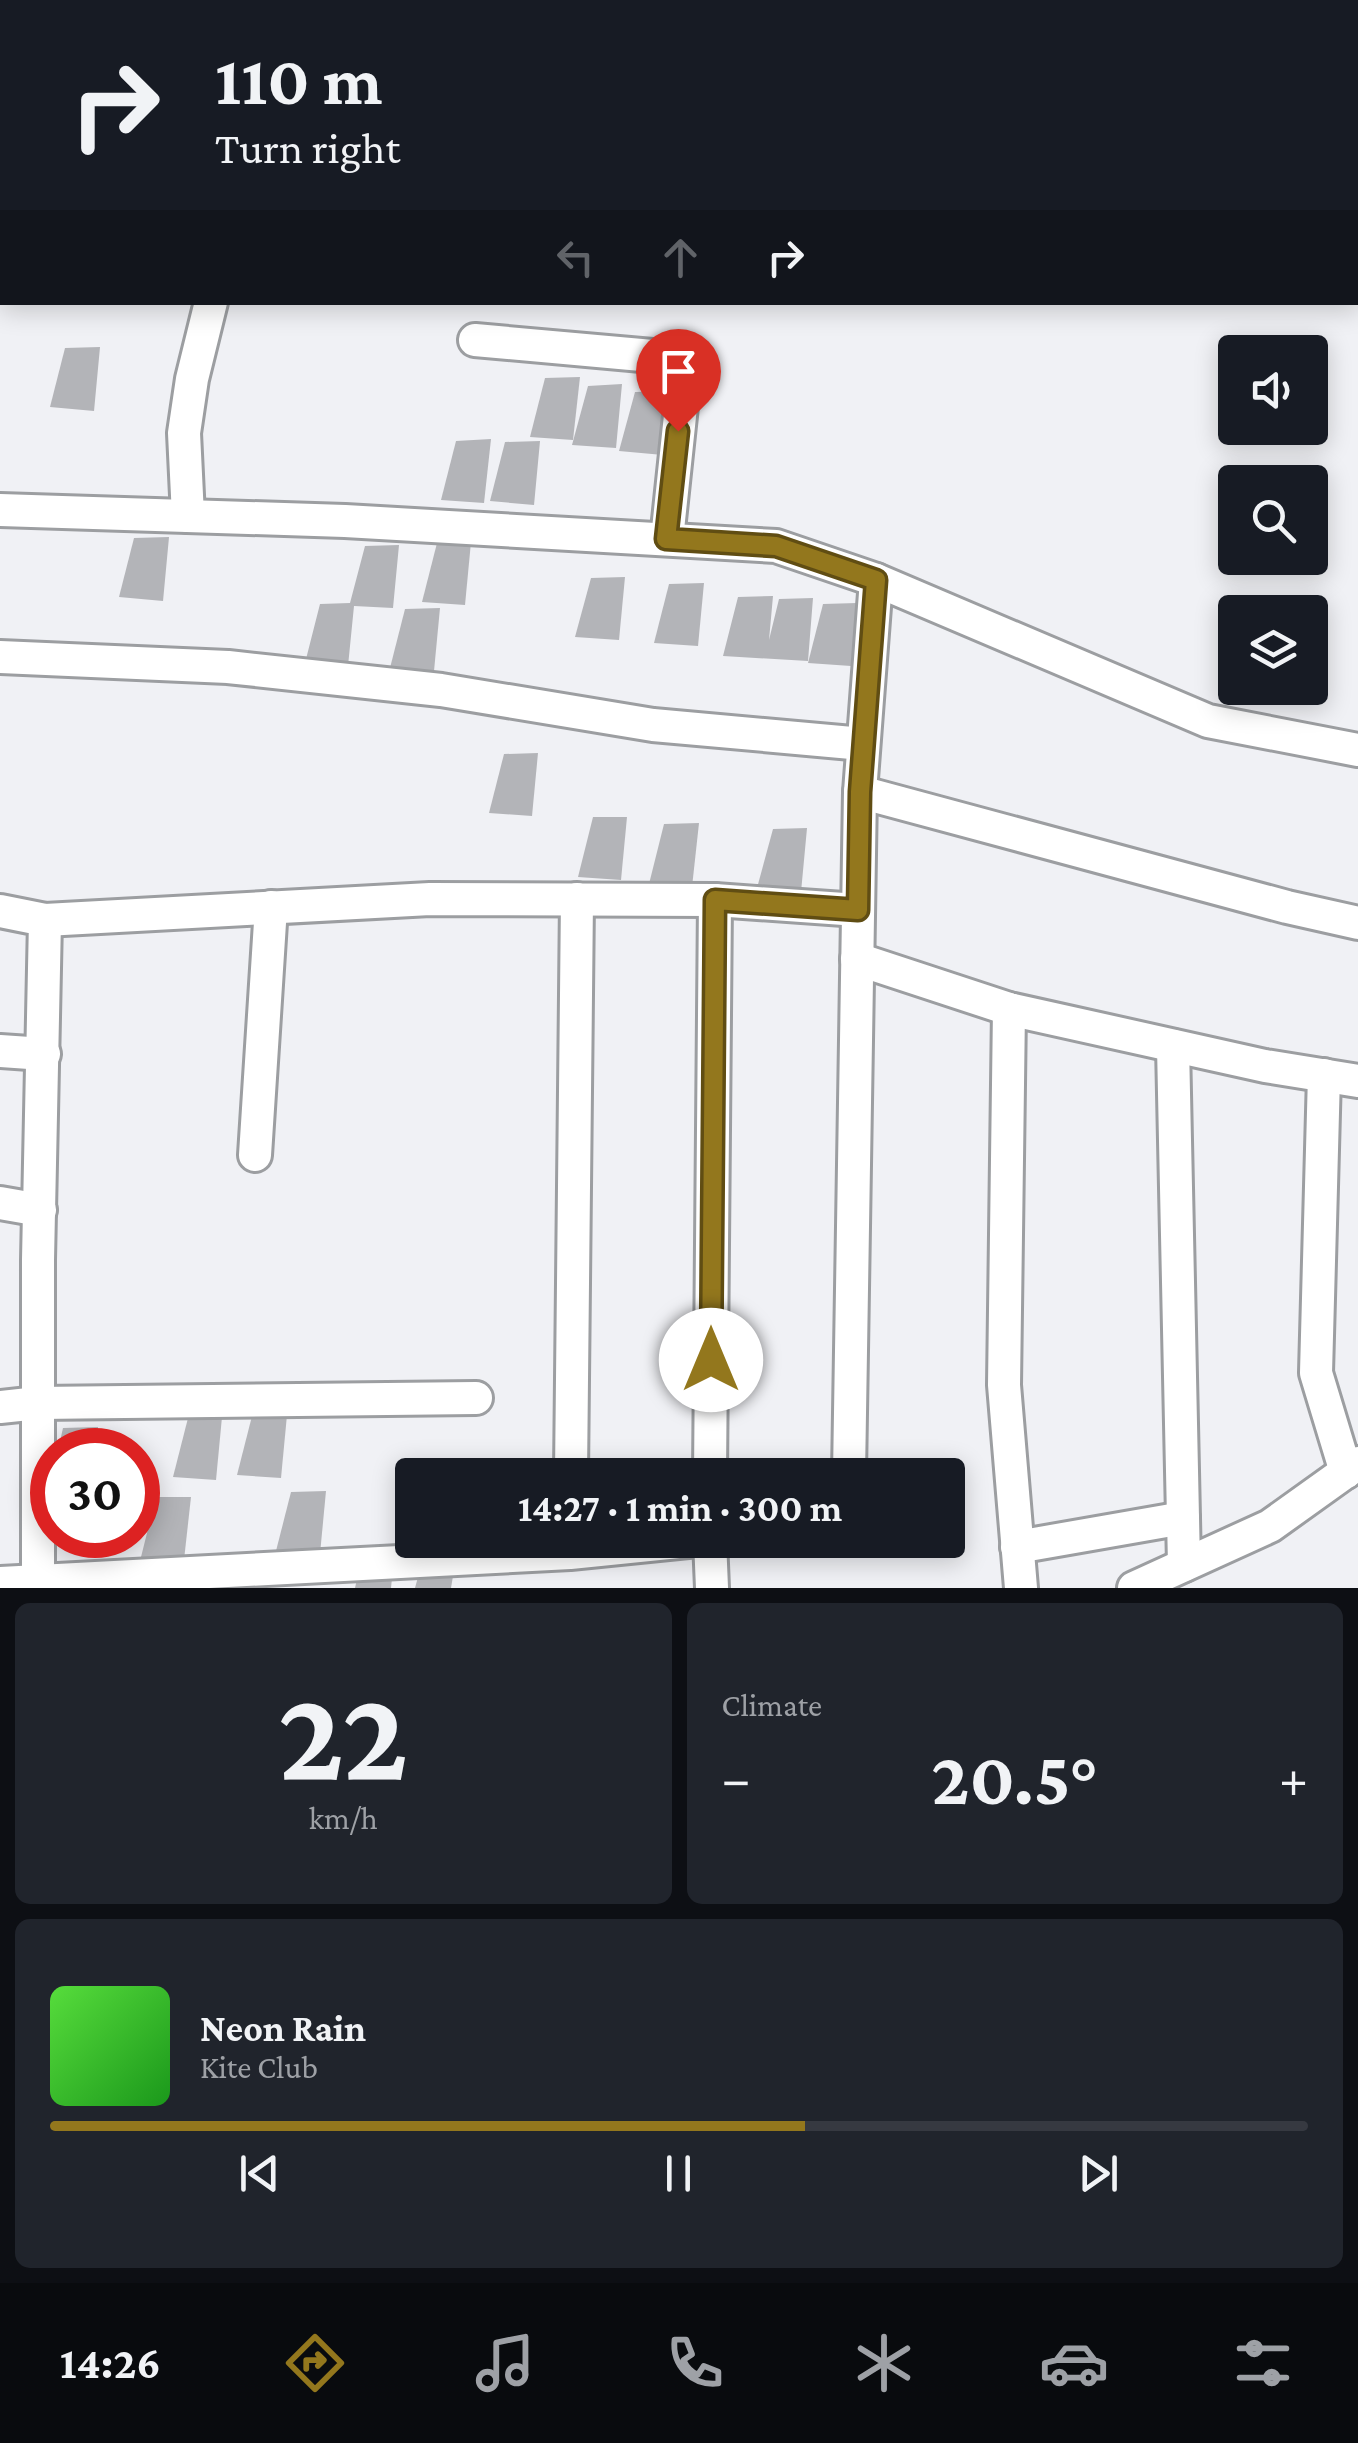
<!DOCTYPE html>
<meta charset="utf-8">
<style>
body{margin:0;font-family:"Crimson Pro",serif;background:#20242c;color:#f1f3f6;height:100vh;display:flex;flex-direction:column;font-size:38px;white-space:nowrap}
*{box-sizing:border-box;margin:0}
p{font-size:32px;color:#9ea1a6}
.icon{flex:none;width:55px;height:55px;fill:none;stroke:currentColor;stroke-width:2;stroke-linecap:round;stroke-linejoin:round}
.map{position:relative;height:1588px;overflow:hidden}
.details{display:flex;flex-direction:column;gap:15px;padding:15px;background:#0d0f14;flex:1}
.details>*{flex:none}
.hud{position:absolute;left:0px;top:0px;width:1360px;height:305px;box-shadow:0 5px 25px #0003;background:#171b24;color:#f1f3f6;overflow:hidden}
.fabs{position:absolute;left:1218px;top:335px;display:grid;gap:20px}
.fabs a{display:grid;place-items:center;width:110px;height:110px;border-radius:10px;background:#171b24;box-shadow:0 5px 25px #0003;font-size:50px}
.speed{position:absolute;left:30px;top:1428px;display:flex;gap:20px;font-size:50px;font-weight:700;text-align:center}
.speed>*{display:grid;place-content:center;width:130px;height:130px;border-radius:50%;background:#171b24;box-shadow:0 5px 25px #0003;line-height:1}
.speed .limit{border:15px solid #d22;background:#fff;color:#111}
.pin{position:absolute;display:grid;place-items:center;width:85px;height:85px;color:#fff;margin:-102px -42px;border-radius:50% 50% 50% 0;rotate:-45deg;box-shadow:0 0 10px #0007}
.pin .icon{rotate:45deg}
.me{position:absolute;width:110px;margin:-55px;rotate:0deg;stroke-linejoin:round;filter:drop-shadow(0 0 8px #0008)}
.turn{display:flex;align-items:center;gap:35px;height:210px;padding:0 50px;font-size:45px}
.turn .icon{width:130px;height:130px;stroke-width:2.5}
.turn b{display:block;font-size:70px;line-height:85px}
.lanes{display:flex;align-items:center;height:95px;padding:0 50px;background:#0003;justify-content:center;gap:50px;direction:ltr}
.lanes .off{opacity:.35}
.big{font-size:75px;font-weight:700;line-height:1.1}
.details .widget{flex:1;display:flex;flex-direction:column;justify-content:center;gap:15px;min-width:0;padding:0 35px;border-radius:15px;background:#20242c}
.details .dial{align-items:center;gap:0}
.dial b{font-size:130px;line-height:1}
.song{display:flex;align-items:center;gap:30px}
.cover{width:120px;height:120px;border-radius:15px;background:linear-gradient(135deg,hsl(110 70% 55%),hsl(120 70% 35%))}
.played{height:10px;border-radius:5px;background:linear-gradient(90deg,#93771d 60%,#363941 60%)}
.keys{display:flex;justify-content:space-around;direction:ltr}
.heat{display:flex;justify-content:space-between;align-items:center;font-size:55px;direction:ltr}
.details .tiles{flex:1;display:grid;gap:15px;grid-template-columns:1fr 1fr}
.widget:last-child{grid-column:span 2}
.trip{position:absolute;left:395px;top:1458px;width:570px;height:100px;border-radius:10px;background:#171b24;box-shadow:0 5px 25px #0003;font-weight:700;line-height:100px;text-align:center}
.tabs{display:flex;height:160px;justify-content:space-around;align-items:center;background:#090b0e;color:#9ea1a6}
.tabs .icon{width:70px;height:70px}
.tabs .on{color:#93771d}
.tabs b{font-size:45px;color:#f1f3f6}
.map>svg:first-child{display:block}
</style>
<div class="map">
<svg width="1358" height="1588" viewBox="0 0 1358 1588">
<rect width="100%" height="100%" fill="#f0f1f5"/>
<g fill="#b3b4b8">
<polygon points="100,347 94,411 50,407 65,348"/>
<polygon points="580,377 573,440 530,437 545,378"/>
<polygon points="622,384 616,448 572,445 588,386"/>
<polygon points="669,391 663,455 619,451 635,392"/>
<polygon points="491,439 484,503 441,500 456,441"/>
<polygon points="540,441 534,505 490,501 505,442"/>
<polygon points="169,537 163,601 119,597 134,538"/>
<polygon points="471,542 465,605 422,602 437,543"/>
<polygon points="399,545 393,608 354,606 348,666 305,663 320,604 350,603 365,546"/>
<polygon points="625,577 619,640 575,637 591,578"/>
<polygon points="704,583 698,646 654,643 669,584"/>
<polygon points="773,596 769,640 779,599 813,598 808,661 723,656 738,597"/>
<polygon points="857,603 851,666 808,663 823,604"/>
<polygon points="440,608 434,671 390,668 405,609"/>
<polygon points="538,753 532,816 489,813 504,754"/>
<polygon points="593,817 627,817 621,880 578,877"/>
<polygon points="699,823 692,887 649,884 664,824"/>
<polygon points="807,828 801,892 757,888 773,829"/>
<polygon points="287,1415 281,1478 237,1475 252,1416"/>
<polygon points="222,1417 216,1480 173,1477 188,1418"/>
<polygon points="98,1427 96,1450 58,1450 63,1428"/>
<polygon points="326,1491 320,1554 276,1551 291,1492"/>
<polygon points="156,1497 191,1497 184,1560 141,1557"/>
<polygon points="453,1576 451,1588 415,1588 418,1577"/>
<polygon points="392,1578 391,1588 355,1588 357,1579"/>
</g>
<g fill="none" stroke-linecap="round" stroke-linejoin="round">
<g stroke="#9c9ea1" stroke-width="38">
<g id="minor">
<polyline points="265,0 265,2"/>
<polyline points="937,1 948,2"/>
<polyline points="94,2 95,0"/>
<polyline points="731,2 731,0"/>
<polyline points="475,340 686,359 667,539"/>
<polyline points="0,510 345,521 776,546 876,580 1208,721 1358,750"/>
<polyline points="188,516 184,433 192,379 211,302"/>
<polyline points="0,657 228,667 441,690 653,725 863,744"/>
<polyline points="860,792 1287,907 1358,923"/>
<polyline points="0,911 45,920 38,1260 38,1588"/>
<polyline points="45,920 430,899 715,900 858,910"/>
<polyline points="857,959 1009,1009 1265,1066 1358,1081"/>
<polyline points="1009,1009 1004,1385 1021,1588"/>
<polyline points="1173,1046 1184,1565"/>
<polyline points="0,1051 44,1054"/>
<polyline points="1324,1075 1316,1373 1346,1472"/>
<polyline points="255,1155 271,907"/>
<polyline points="0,1203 40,1210"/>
<polyline points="0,1407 38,1403 476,1398"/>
<polyline points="571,1475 577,899"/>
<polyline points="710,1475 715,900"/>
<polyline points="849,1475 860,792 876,580"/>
<polyline points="710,1540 712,1588"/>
<polyline points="1017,1547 1183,1518"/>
<polyline points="0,1583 570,1553 698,1540"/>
<polyline points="1134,1588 1270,1526 1358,1463"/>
</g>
</g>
<use href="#minor" stroke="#fff" stroke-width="32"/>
</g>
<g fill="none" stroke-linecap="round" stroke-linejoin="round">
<g stroke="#604d13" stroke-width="25">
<polyline id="route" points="678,431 666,539 776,546 876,580 860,792 858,910 715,900 711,1360"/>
</g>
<use href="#route" stroke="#93771d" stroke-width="18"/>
</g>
</svg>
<div class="fabs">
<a><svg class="icon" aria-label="sound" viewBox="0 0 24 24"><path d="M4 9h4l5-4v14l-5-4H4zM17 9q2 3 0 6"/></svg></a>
<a><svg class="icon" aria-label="search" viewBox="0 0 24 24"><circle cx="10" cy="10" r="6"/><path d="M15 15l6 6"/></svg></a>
<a><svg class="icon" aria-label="layers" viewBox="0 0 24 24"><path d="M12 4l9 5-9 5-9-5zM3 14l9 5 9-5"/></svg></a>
</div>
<div class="speed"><div class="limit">30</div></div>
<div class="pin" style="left:678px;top:431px;background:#d93025"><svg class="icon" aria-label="arrive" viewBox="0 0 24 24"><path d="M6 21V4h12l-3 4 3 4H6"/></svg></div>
<svg class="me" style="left:711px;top:1360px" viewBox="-20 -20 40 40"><circle r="19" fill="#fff"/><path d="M0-13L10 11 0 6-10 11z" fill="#93771d"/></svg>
<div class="trip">14:27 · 1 min · 300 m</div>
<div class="hud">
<div class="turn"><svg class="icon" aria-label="right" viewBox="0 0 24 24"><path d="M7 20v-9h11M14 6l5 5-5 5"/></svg><div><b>110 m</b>Turn right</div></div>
<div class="lanes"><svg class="icon off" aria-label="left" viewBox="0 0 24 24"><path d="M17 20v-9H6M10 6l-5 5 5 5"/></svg><svg class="icon off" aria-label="ahead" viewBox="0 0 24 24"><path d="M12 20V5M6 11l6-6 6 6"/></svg><svg class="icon" aria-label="right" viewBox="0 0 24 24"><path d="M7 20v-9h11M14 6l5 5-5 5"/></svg></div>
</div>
</div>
<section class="details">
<div class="tiles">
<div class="widget dial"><b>22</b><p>km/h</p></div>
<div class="widget"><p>Climate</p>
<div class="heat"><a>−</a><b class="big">20.5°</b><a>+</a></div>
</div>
<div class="widget">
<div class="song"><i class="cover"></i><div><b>Neon Rain</b><p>Kite Club</p></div></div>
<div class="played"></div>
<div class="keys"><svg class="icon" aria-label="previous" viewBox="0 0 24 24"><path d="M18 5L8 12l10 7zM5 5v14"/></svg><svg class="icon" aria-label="pause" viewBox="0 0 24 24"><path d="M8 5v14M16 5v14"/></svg><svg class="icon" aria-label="next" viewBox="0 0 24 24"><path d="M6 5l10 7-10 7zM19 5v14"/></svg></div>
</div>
</div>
</section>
<nav class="tabs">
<b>14:26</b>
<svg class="icon on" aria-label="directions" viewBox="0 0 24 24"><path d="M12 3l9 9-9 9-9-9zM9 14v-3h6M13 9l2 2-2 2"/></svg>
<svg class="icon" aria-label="music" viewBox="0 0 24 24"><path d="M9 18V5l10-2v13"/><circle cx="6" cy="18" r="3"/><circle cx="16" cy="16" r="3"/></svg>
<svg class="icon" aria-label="phone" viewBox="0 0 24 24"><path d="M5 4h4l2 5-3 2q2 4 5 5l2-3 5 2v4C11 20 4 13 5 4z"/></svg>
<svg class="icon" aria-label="climate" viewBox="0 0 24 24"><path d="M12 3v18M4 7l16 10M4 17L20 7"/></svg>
<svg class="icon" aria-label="car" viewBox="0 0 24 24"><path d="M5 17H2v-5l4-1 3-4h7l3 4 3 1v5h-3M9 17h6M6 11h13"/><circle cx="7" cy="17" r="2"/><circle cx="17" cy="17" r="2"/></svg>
<svg class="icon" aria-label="filters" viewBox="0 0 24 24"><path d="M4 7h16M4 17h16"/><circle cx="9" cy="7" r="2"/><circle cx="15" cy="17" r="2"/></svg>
</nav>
